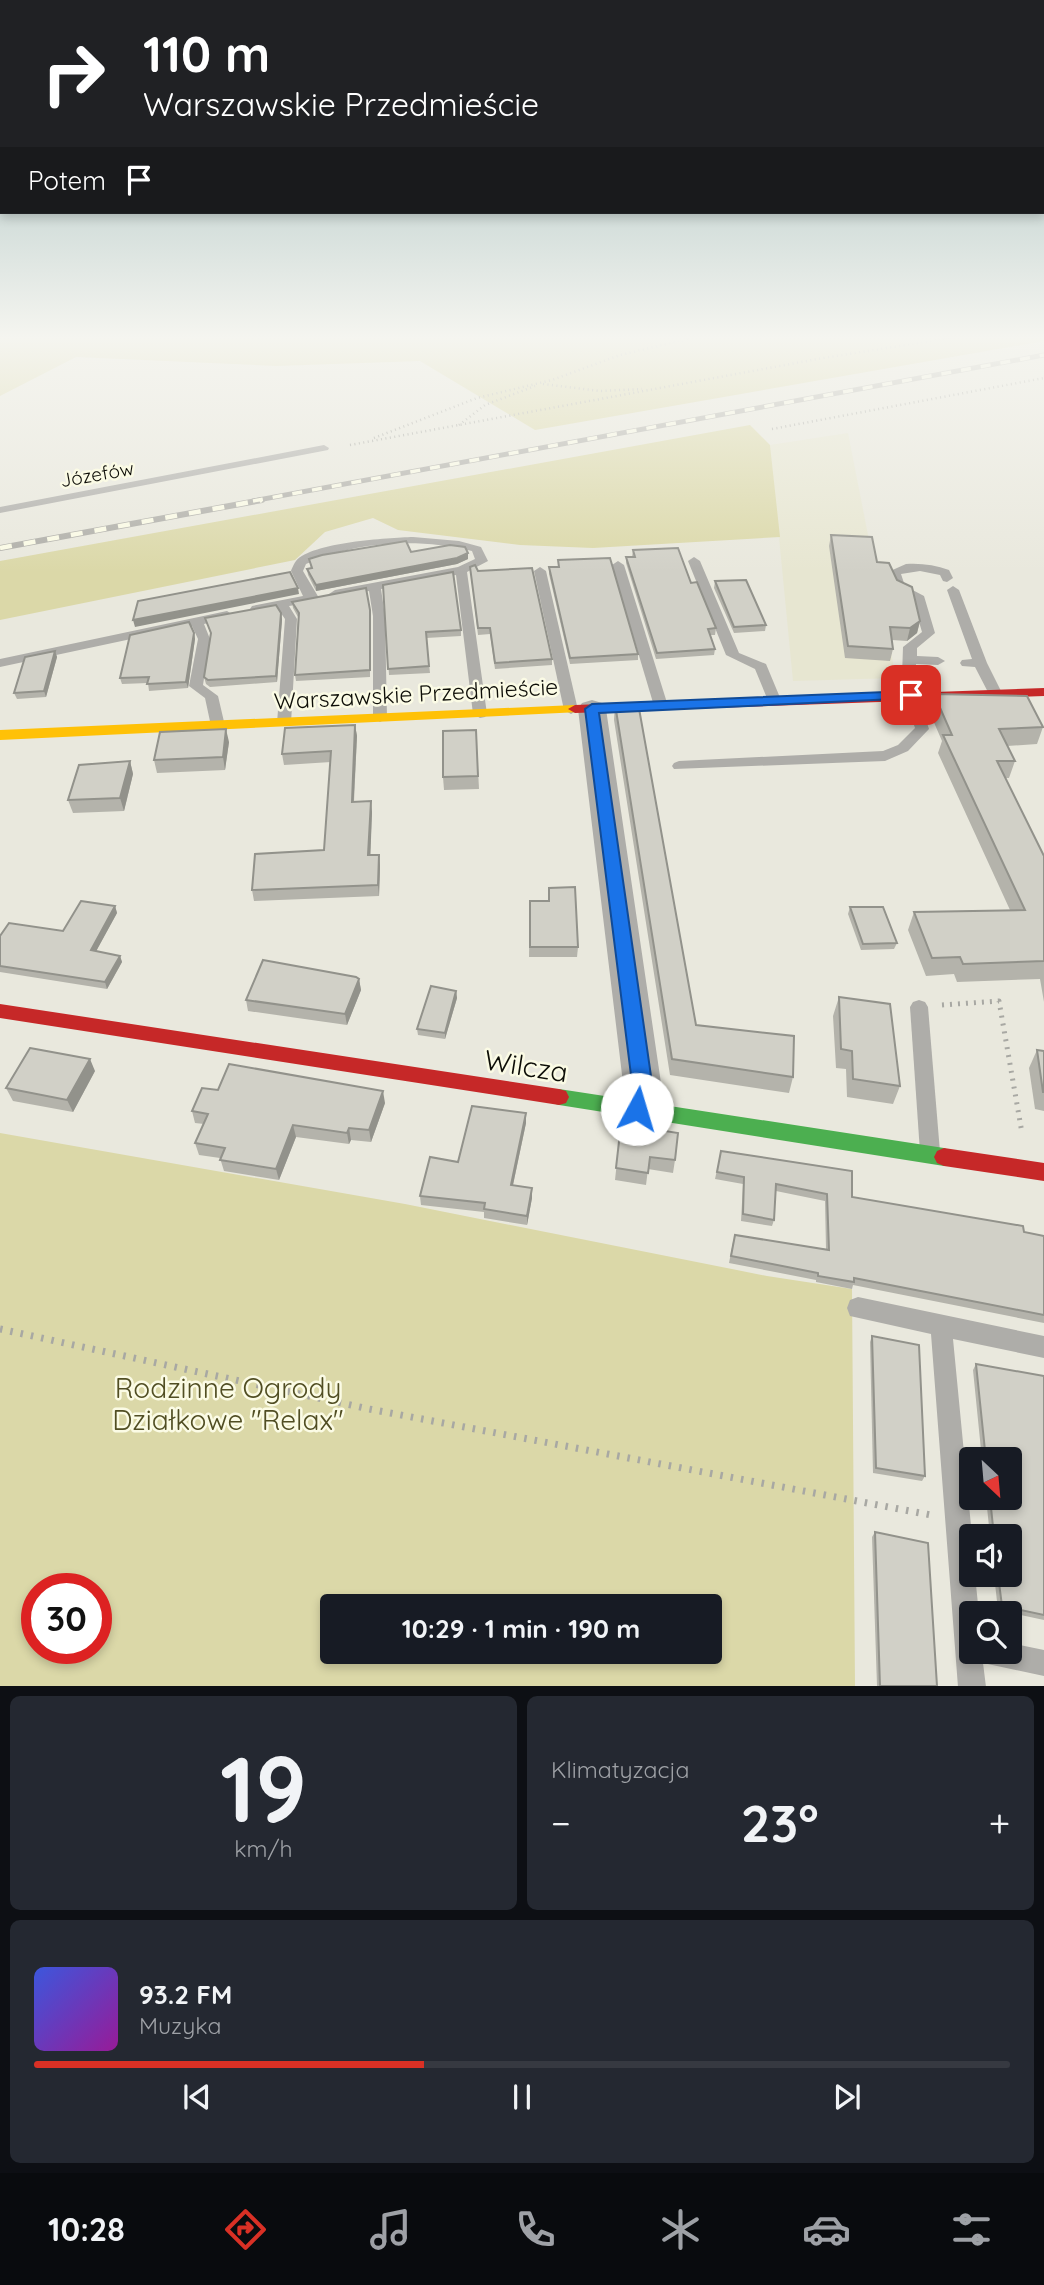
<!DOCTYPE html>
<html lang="pl">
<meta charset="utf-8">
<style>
body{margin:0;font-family:Quicksand,sans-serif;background:#242831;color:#f1f3f6;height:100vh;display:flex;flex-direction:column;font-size:26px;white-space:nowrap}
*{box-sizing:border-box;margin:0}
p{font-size:23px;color:#9ea1a6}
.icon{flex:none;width:38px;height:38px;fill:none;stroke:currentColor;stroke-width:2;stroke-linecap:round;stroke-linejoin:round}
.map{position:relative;height:1686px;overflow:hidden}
.panel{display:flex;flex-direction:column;gap:10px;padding:10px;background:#0d0f14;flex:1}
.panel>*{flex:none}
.banner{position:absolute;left:0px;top:0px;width:1045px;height:214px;box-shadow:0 4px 10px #0003;background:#202124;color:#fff;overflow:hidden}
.needle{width:46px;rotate:154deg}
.fabs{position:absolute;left:959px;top:1447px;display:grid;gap:14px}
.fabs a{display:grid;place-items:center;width:63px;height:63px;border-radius:7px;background:#171b24;box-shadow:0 4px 10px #0003;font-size:35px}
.speed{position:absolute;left:21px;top:1573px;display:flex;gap:14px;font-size:35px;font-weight:700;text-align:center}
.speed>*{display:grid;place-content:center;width:91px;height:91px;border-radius:50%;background:#171b24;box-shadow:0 4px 10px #0003;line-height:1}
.speed .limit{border:10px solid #d22;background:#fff;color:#111}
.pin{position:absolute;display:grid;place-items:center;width:60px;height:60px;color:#fff;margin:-30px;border-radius:14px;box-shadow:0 4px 10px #0006}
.me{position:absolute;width:77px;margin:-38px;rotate:6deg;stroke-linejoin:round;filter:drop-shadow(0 0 5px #0008)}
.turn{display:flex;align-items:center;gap:24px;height:147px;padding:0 28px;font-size:32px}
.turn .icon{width:91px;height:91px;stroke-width:2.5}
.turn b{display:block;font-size:49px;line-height:60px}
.then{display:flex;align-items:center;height:66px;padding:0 28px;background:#0003;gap:14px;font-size:26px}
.big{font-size:52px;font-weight:700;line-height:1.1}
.panel .card{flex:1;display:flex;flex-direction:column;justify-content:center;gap:10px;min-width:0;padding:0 24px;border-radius:10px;background:#242831}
.panel .dial{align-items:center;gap:0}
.dial b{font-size:91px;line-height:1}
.song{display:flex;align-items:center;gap:21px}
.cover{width:84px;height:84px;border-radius:10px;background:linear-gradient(135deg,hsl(230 70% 55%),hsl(300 70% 35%))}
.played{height:7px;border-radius:4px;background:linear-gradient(90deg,#d93025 40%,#363941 40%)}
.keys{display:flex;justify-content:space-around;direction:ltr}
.heat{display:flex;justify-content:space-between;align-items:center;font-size:38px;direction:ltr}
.panel .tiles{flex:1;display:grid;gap:10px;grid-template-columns:1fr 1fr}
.card:last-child{grid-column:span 2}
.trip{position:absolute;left:320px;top:1594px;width:402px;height:70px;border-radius:7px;background:#171b24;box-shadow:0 4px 10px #0003;font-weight:700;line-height:70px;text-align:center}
.tabs{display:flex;height:112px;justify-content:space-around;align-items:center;background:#090b0e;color:#9ea1a6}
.tabs .icon{width:49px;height:49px}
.tabs .current{color:#d93025}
.tabs b{font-size:32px;color:#f1f3f6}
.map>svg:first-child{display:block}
</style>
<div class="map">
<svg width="1044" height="1687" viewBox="0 0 1044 1687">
<rect width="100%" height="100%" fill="#e9e8dd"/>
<polygon fill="#e7e6d1" points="848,433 896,678 793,681 770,445"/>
<g fill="#dbd8a8" fill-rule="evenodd">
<polygon points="0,336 1044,336 1044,341 535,430 420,361 276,366 76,357 0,396"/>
<polygon points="750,425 770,445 780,537 593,548 520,545 398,530 373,518 325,532 295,560 0,620 0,561"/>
<path d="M0,1133L405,1204L767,1276L852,1289L855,1686H0ZM37,1589H96V1648H37ZM332,1606H710V1652H332Z"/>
</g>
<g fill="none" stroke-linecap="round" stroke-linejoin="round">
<g stroke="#a8a8a3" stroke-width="2.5" stroke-dasharray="1 3.5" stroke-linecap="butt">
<polyline points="543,384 600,391 642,389"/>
<polyline points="459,425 485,405 535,386"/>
<polyline points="772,429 1044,378"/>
<polyline points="374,438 477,398 552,380 620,355 700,336"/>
<polyline points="350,445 823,358 963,336"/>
</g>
<polyline stroke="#a8a8a3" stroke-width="5" stroke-dasharray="2 6" stroke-linecap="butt" points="942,1005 999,1001 1022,1133"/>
<polyline stroke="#a8a8a3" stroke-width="7" stroke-dasharray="2.5 8" stroke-linecap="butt" points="0,1329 369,1409 931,1515"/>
<g fill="#aeada9" fill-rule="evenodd">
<polygon points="324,445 329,448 328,450 0,513 0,507"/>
<path d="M413,537L459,541L481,547L488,561L467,572L487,714L485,717L480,718L473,714L456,575L381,589L385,616L387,718L380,722L373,718V616L369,591L335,598L329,594L335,590L458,567L475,559L472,551C419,538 356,541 306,564L303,571L319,598L315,602L289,606L297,619L291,723L289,726H279L277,723L285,619L278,609L256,613L250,609L252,606L303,596L291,571C291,570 295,562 296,561C312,542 388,538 413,537Z"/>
<polygon points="694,557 700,561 739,653 766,664 781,700 779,703 769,703 755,669 726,655 688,561"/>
<polygon points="618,561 624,565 668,706 666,709 661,710 654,706 612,565"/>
<path d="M906,564C921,563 935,565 949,570L953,578L947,582L943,581L940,575L920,571L901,574L905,586L924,596L935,633L917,648V656L938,657L945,661L938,665L916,664V676L926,695L919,699L929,729L908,751L885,761L674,769L672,766L674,763L679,761L883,751L898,745L915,728L904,695L910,691L902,676L903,647L922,632L912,598L896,591L888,572Z"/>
<polygon points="540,567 546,571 578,710 571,714 564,710 534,571"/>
<polygon points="953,586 959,590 987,663 1002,693 1000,696 990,696 975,667 962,666 960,663 962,660 972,659 947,590"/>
<polygon points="227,611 233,615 231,618 204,624 210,639 203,685 218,696 225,726 218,730 211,726 205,698 189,686 198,639 192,626 0,667 0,659"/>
<polygon points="919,1000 925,1002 928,1007 940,1152 937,1158 930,1161 923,1158 920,1152 910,1007 913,1002"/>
<polygon points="858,1297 1044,1336 1044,1358 953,1339 972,1536 971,1575 975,1575 979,1614 971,1614 971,1652 1010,1652 1010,1643 1044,1650 1044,1676 983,1663 986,1687 958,1687 931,1334 850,1316 847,1308 850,1300"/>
</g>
<polygon fill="#aeada9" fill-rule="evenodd" points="592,700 602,703 606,709 661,1083 651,1121 637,1125 623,1121 618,1109 623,1083 578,709 582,703"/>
<polygon fill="#4caf50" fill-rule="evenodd" points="559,1089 944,1148 951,1151 954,1157 951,1163 944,1166 559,1105 552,1103 549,1097 552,1091"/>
<polygon fill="#ffc107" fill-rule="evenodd" points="575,705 582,709 580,712 0,740 0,730"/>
<g fill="#c62828" fill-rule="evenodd">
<polygon points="1044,688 1044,696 575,713 568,709 575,705"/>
<polygon points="0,1004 559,1089 566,1091 569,1097 566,1103 559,1105 0,1018"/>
<polygon points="944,1148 1044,1163 1044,1181 944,1166 937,1163 934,1157 937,1151"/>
</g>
<g stroke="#aeada7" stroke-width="5">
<polyline id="rail-far1" points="253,501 1044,355"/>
</g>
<g stroke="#aeada7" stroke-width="6">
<polyline id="rail" points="0,548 262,500"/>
</g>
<use href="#rail-far1" stroke="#fbfbe5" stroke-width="3.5" stroke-dasharray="10" stroke-linecap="butt"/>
<use href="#rail" stroke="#fbfbe5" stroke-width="4.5" stroke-dasharray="12" stroke-linecap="butt"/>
</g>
<g fill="#b4b3ab">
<polygon points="831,535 877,562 897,580 920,621 917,633 907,641 892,640 893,649 890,661 845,658 829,546"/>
<polygon points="633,550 691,583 716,628 715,635 710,635 715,649 714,655 656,659 626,563 626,557 632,557"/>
<polygon points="411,552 468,559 457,564 316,591 308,575 307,569 311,568 309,559"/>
<polygon points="558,560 638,654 638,660 570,664 549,574 549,567 558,567"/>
<polygon points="470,567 478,571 552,659 552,665 495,669 490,634 478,635"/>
<polygon points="715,581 766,625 765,631 734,633 714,588"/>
<polygon points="383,585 461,630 461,636 426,638 430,673 389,675"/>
<polygon points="292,602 370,616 370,677 296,681 295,675 298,617 293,608"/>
<polygon points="281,613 282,620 277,682 210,687 206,684 204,677 211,635 205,618"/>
<polygon points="194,633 195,639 188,688 149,691 148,683 122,684 120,678"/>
<polygon points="55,651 57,657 46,697 17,699 14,693"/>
<polygon points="934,694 1043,727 1037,744 1007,746 1015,761 1009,778 1005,778 1044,856 1044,1002 1040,979 957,982 954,974 926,976 908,930 914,912 1010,910 938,753 942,741 929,711"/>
<polygon points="615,704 696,1025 793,1077 789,1093 670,1075 614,720"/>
<polygon points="355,725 357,736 354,802 372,812 370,855 379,855 380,866 379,896 254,901 252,890 324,850 331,762 284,765 282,754"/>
<polygon points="476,730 479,789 444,790 443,777"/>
<polygon points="229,742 225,770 157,773 154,760"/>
<polygon points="130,761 133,774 124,811 73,813 68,800"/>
<polygon points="530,901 578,947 577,957 529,957"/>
<polygon points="115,906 117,913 96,951 120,956 122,962 107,989 0,972 0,936 63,931"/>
<polygon points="850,907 897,943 894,949 861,950 848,914"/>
<polygon points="359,979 361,990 347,1025 248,1011 246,1000"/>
<polygon points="456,991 457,998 445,1039 418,1035 417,1029"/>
<polygon points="839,997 900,1086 893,1104 847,1097 846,1069 836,1068 833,1016"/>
<polygon points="1037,1050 1044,1051 1044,1111 1035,1109 1029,1068"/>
<polygon points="95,1071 73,1112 13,1101 6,1088"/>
<polygon points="218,1090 385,1103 371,1142 351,1140 349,1144 296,1137 279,1180 224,1171 220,1158 199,1155 195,1143 204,1124 195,1123 192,1111"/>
<polygon points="526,1113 526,1123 513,1185 532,1198 527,1225 484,1218 484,1212 421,1205 420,1196 458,1162"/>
<polygon points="621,1124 675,1160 673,1173 648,1169 646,1185 615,1180"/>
<polygon points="721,1151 852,1197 1044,1236 1044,1323 853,1285 852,1289 816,1282 816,1280 729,1263 733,1242 826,1249 825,1201 776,1191 774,1220 772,1226 741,1221 743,1184 715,1179"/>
<polygon points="872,1336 925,1476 922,1481 873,1473 870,1342"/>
<polygon points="976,1364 1044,1376 1044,1620 998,1610 994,1575 1010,1575 1010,1536 990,1536 986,1498 1010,1498 1010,1460 982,1460 973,1370"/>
<polygon points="875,1532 937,1686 877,1686 872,1537"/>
</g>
<g fill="#92928b">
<polygon points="468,553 468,559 457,564 316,591 316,585"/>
<polygon points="298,588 299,594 135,627 133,620"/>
<polygon points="281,613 282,620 277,682 276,676"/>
<polygon points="920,621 917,633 907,641 910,628"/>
<polygon points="194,633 195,639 188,688 186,682"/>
<polygon points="55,651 57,657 46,697 44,691"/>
<polygon points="355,725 357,736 353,813 352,802"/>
<polygon points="226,729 229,742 225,770 223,757"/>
<polygon points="130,761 133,774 124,811 120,798"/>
<polygon points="371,801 372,812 370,866 368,855"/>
<polygon points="379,855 380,866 379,896 378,885"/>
<polygon points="115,906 117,913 93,957 91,950"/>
<polygon points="120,956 122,962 107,989 105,982"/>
<polygon points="359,979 361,990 347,1025 345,1014"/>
<polygon points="456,991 457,998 445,1039 445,1033"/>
<polygon points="90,1059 95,1071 73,1112 67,1100"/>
<polygon points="383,1091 385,1103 371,1142 369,1130"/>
<polygon points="526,1113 526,1123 511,1194 511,1185"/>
<polygon points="293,1125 296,1137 279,1180 276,1169"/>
<polygon points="349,1128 351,1140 349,1144 347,1133"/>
<polygon points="532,1188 532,1198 527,1225 527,1216"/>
</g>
<g fill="#d1d0c7" stroke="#92928b" stroke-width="2">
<polygon points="831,535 872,537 877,562 889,563 897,580 912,587 920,621 910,628 890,627 893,649 848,646"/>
<polygon points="406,541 411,552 450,545 465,547 468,553 457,558 316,585 307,569 312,568 309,559 322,555"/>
<polygon points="678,548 691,583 697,582 716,628 708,629 715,649 657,653 626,557 635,557 633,550"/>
<polygon points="610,558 638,654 570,658 549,567 559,567 558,560"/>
<polygon points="475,565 478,571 532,568 552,659 495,663 490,628 478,628 470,567"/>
<polygon points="290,572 298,588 133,620 138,601"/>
<polygon points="453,572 461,630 426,632 429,666 388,669 383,585"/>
<polygon points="746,580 766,625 734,627 715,581"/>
<polygon points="366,588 370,610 370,670 295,675 299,613 292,602"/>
<polygon points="276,605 281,613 276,676 208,680 204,677 211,633 205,618"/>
<polygon points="189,622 194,633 186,682 147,684 149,677 120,678 130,635"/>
<polygon points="55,651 44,691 14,693 25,657"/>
<polygon points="934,694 1027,696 1043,727 999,729 1015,761 997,761 1044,856 1044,961 963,964 960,957 932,958 914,912 1025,910 943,735 952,735"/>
<polygon points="638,703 696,1025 794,1036 793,1077 672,1059 615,704"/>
<polygon points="355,725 352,802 371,801 368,855 379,855 378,885 252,890 255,854 324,850 331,751 282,754 285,728"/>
<polygon points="226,729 223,757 154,760 160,732"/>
<polygon points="476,730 478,776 443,777 443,731"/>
<polygon points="130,761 120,798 68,800 79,765"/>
<polygon points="575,887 578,947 530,947 530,901 549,901 549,888"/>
<polygon points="81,901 115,906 91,950 120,956 105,982 0,966 0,936 9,923 63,931"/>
<polygon points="850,907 883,907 897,943 863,944"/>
<polygon points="263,960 356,977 359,979 345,1014 246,1000"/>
<polygon points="431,986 456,991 445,1033 417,1029"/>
<polygon points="839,997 890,1004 900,1086 853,1079 852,1051 841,1049"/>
<polygon points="30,1048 90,1059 67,1100 6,1088"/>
<polygon points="1037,1050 1044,1051 1044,1092 1043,1092"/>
<polygon points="229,1064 383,1091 369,1130 349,1128 347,1133 293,1125 276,1169 220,1160 225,1148 195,1143 208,1114 192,1111 202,1088 218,1090"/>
<polygon points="472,1106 526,1113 511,1185 532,1188 527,1216 484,1209 485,1203 420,1196 430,1157 458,1162"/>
<polygon points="621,1124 678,1133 675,1160 650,1157 648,1173 616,1168"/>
<polygon points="721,1151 852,1171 852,1197 1023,1226 1024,1232 1044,1236 1044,1315 854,1278 854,1282 818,1276 818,1273 731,1256 735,1235 829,1250 827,1194 776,1184 774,1220 743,1214 744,1177 717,1172"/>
<polygon points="872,1336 919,1345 925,1476 876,1468"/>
<polygon points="976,1364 1044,1376 1044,1615 1002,1606 998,1575 1010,1575 1010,1536 994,1536 990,1498 1010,1498 1010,1460 986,1460"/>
<polygon points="875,1532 928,1543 937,1686 880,1686"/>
</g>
<linearGradient id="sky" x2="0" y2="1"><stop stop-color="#95b4b4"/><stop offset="0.59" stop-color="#f5f5f0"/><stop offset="1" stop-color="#f5f5f0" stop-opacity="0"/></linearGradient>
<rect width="1044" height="572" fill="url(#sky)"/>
<polygon fill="#1a73e8" stroke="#114b97" stroke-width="2" points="911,691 918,695 916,698 599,713 652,1083 644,1115 630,1115 627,1109 632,1083 585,709 592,704"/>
<g text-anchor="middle" stroke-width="5" stroke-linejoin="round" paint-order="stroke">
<g font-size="19" fill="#0d0d07" stroke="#fbfbe5">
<text transform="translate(97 474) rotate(-10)" y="7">Józefów</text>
</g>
<g font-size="23" fill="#0d0d07" stroke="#fbfbe5">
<text transform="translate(416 694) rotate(-3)" y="8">Warszawskie Przedmieście</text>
</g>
<g font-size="28" fill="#0d0d07" stroke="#fbfbe5">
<text transform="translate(526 1066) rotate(9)" y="10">Wilcza</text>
</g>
<g font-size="28" fill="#514e23" stroke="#fbfbe5">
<text x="228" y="1398">Rodzinne Ogrody<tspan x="228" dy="32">Działkowe "Relax"</tspan></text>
</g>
</g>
</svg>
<div class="fabs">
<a><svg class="needle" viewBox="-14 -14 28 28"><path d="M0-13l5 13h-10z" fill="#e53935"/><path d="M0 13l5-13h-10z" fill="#9ea1a6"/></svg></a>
<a><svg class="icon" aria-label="sound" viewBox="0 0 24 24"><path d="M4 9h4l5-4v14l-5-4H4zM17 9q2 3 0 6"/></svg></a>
<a><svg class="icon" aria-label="search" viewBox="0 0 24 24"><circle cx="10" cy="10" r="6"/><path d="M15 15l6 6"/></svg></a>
</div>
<div class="speed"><div class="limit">30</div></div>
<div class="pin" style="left:911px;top:695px;background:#d93025"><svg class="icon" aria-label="arrive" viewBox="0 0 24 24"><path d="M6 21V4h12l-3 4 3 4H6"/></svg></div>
<svg class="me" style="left:637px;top:1109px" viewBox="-20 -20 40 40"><circle r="19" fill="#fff"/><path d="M0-13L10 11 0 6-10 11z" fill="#1a73e8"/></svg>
<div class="trip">10:29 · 1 min · 190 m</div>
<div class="banner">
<div class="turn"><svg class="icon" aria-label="right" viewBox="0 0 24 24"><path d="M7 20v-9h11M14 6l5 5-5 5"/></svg><div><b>110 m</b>Warszawskie Przedmieście</div></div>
<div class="then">Potem<svg class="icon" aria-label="arrive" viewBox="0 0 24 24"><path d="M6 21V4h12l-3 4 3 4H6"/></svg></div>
</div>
</div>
<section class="panel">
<div class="tiles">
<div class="card dial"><b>19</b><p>km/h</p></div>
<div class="card"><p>Klimatyzacja</p>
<div class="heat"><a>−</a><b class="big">23°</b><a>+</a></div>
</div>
<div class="card">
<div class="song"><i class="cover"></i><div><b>93.2 FM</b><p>Muzyka</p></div></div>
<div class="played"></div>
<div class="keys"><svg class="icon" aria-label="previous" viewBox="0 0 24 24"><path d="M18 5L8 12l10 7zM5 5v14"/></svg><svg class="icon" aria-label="pause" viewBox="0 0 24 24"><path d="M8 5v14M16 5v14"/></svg><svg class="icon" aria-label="next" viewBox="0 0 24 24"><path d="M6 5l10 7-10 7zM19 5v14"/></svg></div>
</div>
</div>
</section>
<nav class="tabs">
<b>10:28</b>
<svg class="icon current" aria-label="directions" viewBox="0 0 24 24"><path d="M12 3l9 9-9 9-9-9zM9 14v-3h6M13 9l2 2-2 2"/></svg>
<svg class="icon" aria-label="music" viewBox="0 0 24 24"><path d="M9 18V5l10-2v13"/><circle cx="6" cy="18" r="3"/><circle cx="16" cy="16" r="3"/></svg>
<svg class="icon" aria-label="phone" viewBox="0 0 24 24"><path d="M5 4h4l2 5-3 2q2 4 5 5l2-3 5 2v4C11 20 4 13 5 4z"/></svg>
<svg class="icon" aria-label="climate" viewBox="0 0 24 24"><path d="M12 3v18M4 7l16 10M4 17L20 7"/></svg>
<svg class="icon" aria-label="car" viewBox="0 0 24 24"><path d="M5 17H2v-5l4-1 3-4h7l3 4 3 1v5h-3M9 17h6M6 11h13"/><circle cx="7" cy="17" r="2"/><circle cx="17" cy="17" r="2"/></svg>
<svg class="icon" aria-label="filters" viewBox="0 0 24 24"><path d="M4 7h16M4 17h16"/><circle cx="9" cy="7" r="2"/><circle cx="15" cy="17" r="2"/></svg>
</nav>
